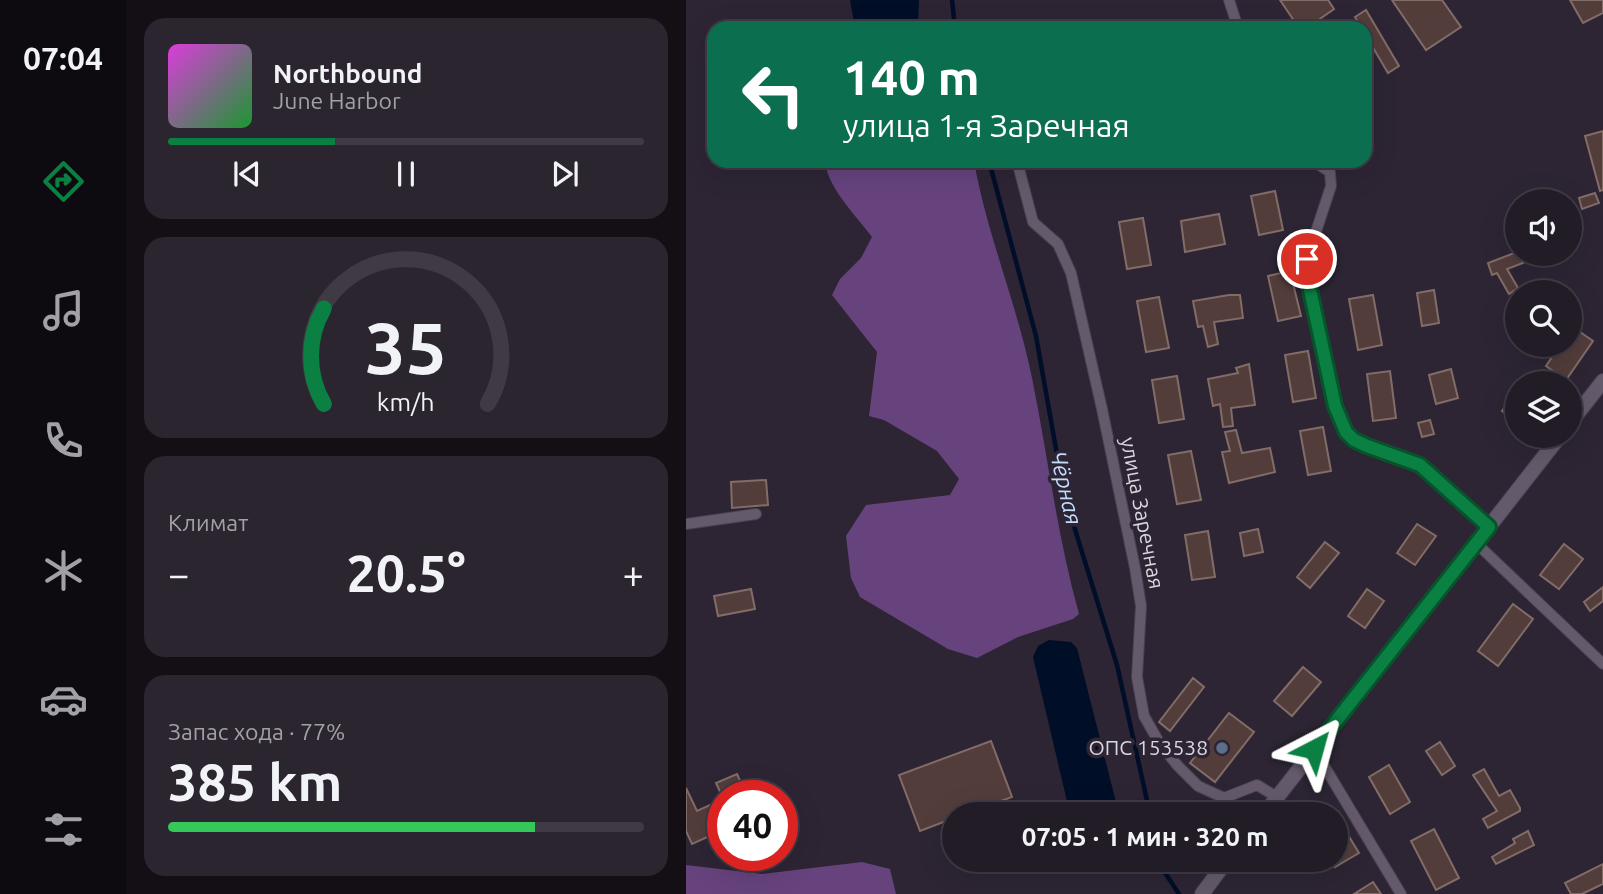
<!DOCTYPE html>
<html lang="ru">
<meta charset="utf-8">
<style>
body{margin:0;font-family:Ubuntu,sans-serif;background:#2a252f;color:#f1f3f6;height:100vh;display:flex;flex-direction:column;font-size:26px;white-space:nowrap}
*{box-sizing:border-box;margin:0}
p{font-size:23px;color:#a2a1a7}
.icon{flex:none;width:38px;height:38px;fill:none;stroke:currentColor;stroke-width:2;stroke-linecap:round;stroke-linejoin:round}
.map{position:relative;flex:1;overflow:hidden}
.sheet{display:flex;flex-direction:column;gap:18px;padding:18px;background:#130f15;width:560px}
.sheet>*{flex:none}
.hud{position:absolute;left:21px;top:21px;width:665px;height:147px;border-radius:21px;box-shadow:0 7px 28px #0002,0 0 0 2px #3f3a44;background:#0b6e4f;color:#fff;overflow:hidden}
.controls{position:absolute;left:819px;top:189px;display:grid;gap:14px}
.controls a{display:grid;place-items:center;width:77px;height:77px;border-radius:50%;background:#221c27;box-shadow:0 7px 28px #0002,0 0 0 2px #3f3a44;font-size:35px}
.speed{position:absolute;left:21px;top:780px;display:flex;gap:14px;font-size:35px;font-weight:700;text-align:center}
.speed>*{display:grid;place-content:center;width:91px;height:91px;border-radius:50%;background:#221c27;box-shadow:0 7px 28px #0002,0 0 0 2px #3f3a44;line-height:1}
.speed .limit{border:10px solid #d22;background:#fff;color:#111}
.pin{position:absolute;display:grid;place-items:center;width:60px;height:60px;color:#fff;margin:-30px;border:4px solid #fff;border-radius:50%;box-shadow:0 2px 7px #0007}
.me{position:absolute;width:77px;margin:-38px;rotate:39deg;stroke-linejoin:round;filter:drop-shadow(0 0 5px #0008)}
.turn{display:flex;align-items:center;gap:24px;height:147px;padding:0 21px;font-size:32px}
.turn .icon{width:91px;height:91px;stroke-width:2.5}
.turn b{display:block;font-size:49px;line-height:60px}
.big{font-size:52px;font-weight:700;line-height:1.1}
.sheet .card{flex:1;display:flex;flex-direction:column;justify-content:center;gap:10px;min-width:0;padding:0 24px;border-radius:21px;background:#2a252f}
.sheet .dial{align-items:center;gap:0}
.dial svg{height:182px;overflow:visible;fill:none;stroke:#3f3a44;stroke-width:7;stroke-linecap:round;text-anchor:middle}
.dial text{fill:#f1f3f6;stroke:none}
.song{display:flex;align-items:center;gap:21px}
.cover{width:84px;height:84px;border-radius:10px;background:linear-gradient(135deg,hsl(300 70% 55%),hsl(130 70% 35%))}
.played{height:7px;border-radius:4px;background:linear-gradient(90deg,#0b8043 35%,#3f3a44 35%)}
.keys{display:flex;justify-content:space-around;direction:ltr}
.heat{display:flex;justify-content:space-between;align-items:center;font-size:38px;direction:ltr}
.charge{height:10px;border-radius:5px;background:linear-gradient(90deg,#34c759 77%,#3f3a44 0)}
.trip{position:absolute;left:256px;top:802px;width:406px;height:70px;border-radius:35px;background:#221c27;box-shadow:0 7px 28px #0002,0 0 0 2px #3f3a44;font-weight:700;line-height:70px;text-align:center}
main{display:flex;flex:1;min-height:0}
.dock{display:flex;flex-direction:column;width:126px;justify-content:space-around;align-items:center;background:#0e0b10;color:#a2a1a7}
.dock .icon{width:49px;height:49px}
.dock .current{color:#0b8043}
.dock b{font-size:32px;color:#f1f3f6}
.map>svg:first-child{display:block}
</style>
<main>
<nav class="dock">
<b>07:04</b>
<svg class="icon current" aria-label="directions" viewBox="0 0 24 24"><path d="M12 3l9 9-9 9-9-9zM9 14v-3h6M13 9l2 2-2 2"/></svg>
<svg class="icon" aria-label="music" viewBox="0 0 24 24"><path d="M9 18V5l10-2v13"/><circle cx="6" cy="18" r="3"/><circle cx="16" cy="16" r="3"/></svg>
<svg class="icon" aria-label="phone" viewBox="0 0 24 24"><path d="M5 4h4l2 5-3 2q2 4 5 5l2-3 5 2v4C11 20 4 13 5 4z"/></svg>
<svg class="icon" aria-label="climate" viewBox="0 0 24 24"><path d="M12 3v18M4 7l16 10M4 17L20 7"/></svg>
<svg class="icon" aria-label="car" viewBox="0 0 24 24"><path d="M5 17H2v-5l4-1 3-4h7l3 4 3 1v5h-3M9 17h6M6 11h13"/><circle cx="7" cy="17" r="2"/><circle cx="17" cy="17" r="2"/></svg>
<svg class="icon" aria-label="filters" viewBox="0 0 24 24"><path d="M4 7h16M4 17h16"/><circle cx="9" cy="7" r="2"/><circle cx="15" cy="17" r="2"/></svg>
</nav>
<section class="sheet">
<div class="card">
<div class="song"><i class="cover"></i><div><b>Northbound</b><p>June Harbor</p></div></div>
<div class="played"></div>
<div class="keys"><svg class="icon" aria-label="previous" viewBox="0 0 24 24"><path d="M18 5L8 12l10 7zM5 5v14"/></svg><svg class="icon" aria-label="pause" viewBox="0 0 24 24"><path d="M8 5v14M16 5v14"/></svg><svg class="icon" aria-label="next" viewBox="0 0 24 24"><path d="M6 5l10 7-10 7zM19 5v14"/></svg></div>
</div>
<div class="card dial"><svg viewBox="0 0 100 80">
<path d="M14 69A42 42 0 1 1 86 69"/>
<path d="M14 69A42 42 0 0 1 14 27" stroke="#0b8043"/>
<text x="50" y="56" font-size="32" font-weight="700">35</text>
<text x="50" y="72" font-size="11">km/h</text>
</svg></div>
<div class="card"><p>Климат</p>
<div class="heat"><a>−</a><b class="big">20.5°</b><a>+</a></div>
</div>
<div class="card"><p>Запас хода · 77%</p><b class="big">385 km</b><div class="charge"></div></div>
</section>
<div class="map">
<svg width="917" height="894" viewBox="0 0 917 894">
<rect width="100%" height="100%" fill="#2d2534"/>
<g fill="#67437e">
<path d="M140,161H288C301,235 331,304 346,378C362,457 371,535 393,614L387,619L332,637L291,658L262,649L174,597L165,578L160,536L180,505L264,495L273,479L251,451L198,420L183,416L191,352L146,295L154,279L175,258L186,237C173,219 138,184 140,161Z"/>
<polygon points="176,862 204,869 210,894 0,894 0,865 76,874"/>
</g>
<g fill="#000e28">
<polygon points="164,0 233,0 232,28 169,28"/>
<polygon points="363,640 385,642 391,648 433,814 384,814 347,657 352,646"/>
</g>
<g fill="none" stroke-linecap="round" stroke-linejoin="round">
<g stroke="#000e28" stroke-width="4.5">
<polyline points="266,0 269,28"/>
<polyline points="303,161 350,336 378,494 431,665 464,814"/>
<polyline points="470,859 493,894"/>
</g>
</g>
<g fill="#523d3b" stroke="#826c68" stroke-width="2">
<polygon points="594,0 642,0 648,9 621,28 613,28"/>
<polygon points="706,0 756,0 775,27 740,50"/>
<polygon points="884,0 917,0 917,13 897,23"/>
<polygon points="680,10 713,66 702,73 679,34 679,28 675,28 669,17"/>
<polygon points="917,131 917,190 914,191 899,136"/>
<polygon points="589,191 597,230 573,235 565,196"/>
<polygon points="909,193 913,203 896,209 893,198"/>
<polygon points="533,214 539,244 499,252 495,221"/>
<polygon points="457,218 465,265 441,269 433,222"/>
<polygon points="831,252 837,263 821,269 832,288 823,294 811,273 806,275 802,263"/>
<polygon points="604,271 615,316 592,321 582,276"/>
<polygon points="748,290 753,323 736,326 731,293"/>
<polygon points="543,295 554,295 557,318 528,322 532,344 522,347 517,326 512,327 507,301"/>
<polygon points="687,295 696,345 672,350 663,299"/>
<polygon points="473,297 483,348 460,352 451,301"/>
<polygon points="884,325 907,341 880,380 860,366 874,345 884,345"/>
<polygon points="622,351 630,398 607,402 599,355"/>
<polygon points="563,364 569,405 545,408 547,426 537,427 534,404 527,406 522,379 552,373 550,368"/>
<polygon points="765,369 772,398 750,404 743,375"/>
<polygon points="704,371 710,418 687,421 681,374"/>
<polygon points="491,376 498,419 473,423 466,380"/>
<polygon points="831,389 831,422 816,411"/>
<polygon points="744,420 748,434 736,437 732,423"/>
<polygon points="637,427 645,471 622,475 614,431"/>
<polygon points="550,430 556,453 584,448 589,472 543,483 536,452 544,451 539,432"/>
<polygon points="505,451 515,500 491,504 482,455"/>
<polygon points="80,480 82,505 46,508 45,482"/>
<polygon points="731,524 750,536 729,565 711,553"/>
<polygon points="572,529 577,552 558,556 554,533"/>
<polygon points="522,531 529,577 506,580 499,535"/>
<polygon points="639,542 653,553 624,588 611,577"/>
<polygon points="878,544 897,559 873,589 854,575"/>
<polygon points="917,587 917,601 904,611 898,602"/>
<polygon points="65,589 69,609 32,616 28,596"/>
<polygon points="681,589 698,601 679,628 662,616"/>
<polygon points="827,604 847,619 812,666 792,651"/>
<polygon points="617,667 635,682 606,716 588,701"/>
<polygon points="507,678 518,687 484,731 473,722"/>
<polygon points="543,713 568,732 529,782 504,763"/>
<polygon points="305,741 326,797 280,814 268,814 268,818 234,831 213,775"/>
<polygon points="754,742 769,766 756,775 740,751"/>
<polygon points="703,765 724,802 704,814 683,777"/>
<polygon points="798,769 813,796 824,790 834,808 834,811 802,828 797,819 811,811 787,775"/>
<polygon points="51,774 61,796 36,796 30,783"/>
<polygon points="0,788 11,811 37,799 37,830 6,844 0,831"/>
<polygon points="656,825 673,853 649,867 649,830"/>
<polygon points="748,829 773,878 750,890 725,841"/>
<polygon points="842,831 848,845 810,864 806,857 829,843 827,839"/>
<polygon points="917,864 917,884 896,894 885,894 879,883"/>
<polygon points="687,882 695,894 668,894"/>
</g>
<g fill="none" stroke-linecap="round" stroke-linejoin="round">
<g stroke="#49424e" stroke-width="12">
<g id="minor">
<polyline points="543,0 552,28"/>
<polyline points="331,161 347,222 372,244 385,273 416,409 449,568 455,606 451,677 458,716 474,744 492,766 512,786 538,798 571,785 591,797"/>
<polyline points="627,161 644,172 645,186 621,259 620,271 649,406 660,432 668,440 681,446 735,465 803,527"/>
<polyline points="0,524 70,514"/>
<polyline points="790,543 917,664"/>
<polyline points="628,749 715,894"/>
</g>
</g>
<g stroke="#49424e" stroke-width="16">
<g id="tertiary">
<polyline points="884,423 917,381"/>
<polyline points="578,814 874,436"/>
<polyline points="516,894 542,859"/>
</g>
</g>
<use href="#minor" stroke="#645a6b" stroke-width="10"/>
<use href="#tertiary" stroke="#645a6b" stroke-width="14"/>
</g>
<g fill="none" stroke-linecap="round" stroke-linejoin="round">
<g stroke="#07532c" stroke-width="18">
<polyline id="route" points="621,259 620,271 649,406 660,432 668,440 681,446 734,465 803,527 628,749"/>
</g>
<use href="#route" stroke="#0b8043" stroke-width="12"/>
</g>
<circle fill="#5c6f8a" stroke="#2d2534" stroke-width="2.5" cx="536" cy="748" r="7"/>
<g text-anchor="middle" stroke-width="7" stroke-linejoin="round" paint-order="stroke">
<g font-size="21" fill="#dcd6e0" stroke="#2d2534">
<text transform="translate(456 513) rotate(79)" y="7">улица Заречная</text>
</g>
<g font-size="21" fill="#dcd6e0" stroke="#2d2534" text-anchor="end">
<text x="522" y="755">ОПС 153538</text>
</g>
<g font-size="23" font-style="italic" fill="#c2dcfc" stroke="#2d2534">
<text transform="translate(380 488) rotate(77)" y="8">Чёрная</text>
</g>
</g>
</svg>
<div class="controls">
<a><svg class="icon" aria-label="sound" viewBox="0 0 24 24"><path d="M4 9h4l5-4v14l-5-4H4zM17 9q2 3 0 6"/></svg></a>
<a><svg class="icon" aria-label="search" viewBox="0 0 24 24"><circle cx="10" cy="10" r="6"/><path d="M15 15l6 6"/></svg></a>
<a><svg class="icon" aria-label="layers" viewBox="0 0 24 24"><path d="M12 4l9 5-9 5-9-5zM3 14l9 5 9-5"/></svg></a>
</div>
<div class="speed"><div class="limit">40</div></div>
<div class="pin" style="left:621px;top:259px;background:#d93025"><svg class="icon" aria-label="arrive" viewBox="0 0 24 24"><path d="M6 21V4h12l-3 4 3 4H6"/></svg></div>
<svg class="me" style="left:628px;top:749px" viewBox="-20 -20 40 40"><path d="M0-17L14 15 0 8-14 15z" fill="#0b8043" stroke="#fff" stroke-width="4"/></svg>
<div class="trip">07:05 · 1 мин · 320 m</div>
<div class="hud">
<div class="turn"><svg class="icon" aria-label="left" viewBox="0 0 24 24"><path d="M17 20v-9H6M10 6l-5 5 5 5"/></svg><div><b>140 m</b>улица 1-я Заречная</div></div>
</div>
</div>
</main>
